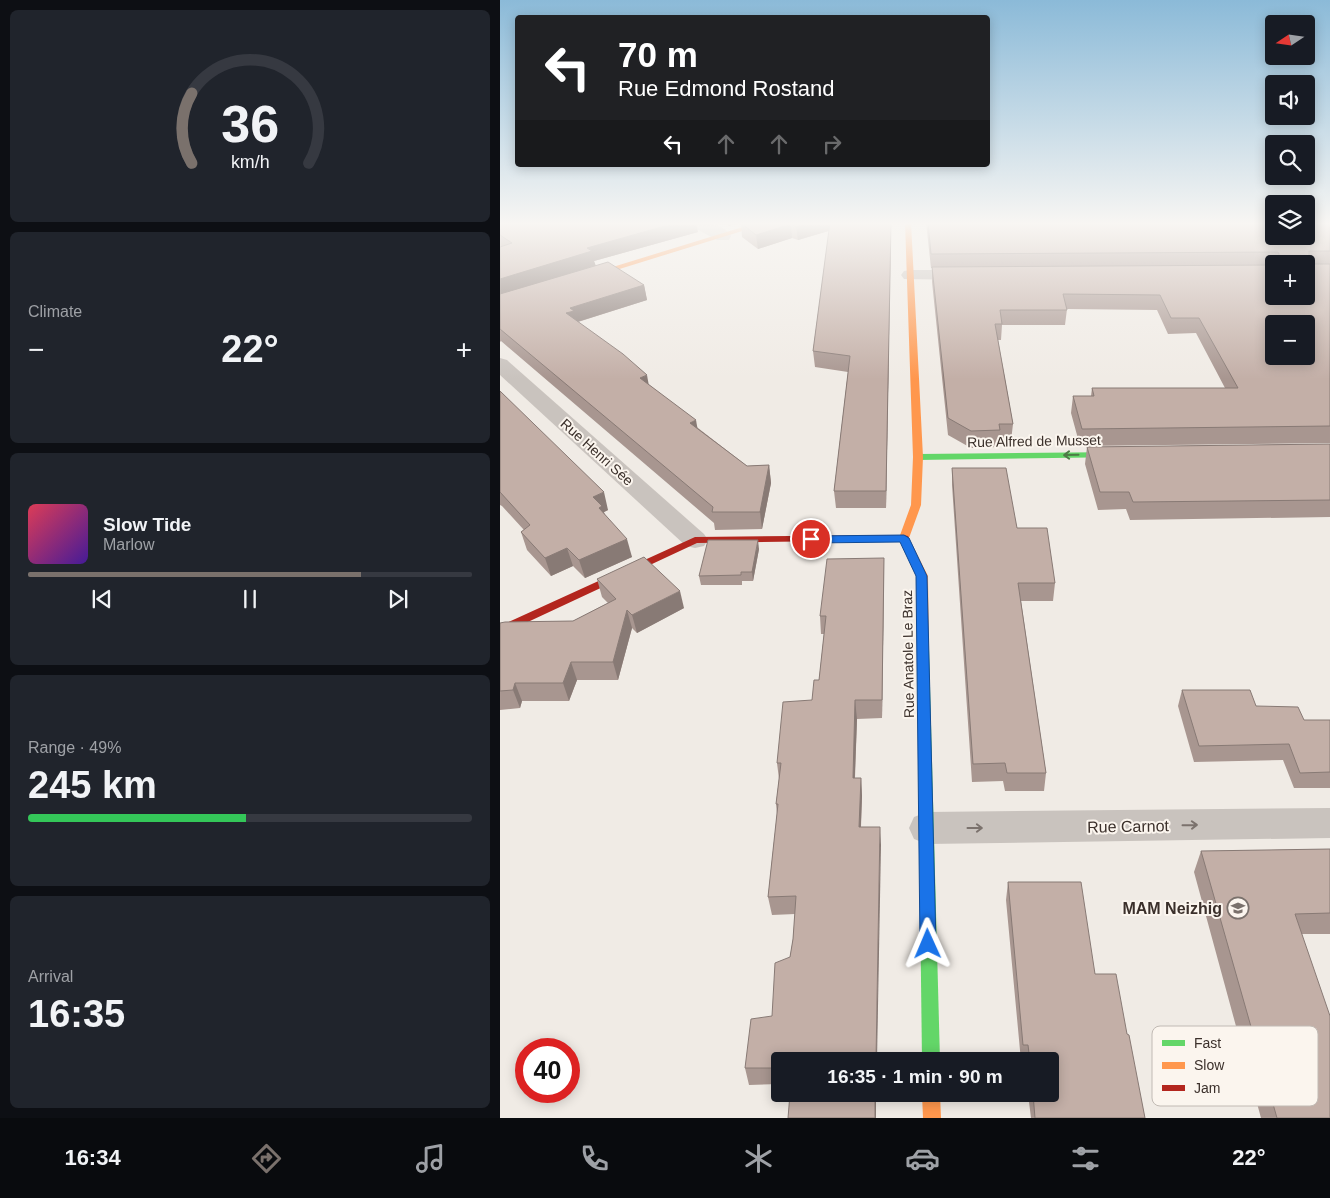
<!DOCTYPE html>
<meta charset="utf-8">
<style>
body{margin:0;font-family:Helvetica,sans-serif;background:#20242c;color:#f1f3f6;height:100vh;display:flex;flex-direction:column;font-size:19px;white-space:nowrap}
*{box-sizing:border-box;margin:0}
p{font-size:16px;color:#9ea1a6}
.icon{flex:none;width:28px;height:28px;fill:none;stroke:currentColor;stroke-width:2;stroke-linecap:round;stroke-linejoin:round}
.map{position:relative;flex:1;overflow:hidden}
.panel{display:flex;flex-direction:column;gap:10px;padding:10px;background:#0d0f14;width:500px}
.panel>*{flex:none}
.top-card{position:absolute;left:15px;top:15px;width:475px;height:152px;border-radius:5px;box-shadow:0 2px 12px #0003;background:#202124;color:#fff;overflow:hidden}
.needle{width:32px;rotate:257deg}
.tools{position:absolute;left:765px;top:15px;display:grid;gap:10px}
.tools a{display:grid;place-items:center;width:50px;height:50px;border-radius:5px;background:#171b24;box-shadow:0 2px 12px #0003;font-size:25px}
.speed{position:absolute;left:15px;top:1038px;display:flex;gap:10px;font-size:25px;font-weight:700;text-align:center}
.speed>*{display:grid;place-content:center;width:65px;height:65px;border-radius:50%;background:#171b24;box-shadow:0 2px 12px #0003;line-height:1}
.speed .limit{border:8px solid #d22;background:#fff;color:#111}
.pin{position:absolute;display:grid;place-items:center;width:42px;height:42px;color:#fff;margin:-21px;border:2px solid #fff;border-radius:50%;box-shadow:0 1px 5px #0007}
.me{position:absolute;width:55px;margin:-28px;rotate:359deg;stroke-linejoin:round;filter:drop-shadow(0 0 4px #0008)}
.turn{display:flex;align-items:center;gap:18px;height:105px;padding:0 20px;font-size:22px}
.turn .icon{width:65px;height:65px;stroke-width:2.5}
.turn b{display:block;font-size:35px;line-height:42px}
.lanes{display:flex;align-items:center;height:48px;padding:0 20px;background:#0003;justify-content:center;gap:25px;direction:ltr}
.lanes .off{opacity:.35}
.big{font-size:38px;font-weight:700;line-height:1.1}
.panel .card{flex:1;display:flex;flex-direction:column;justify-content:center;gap:8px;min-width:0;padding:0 18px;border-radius:8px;background:#20242c}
.panel .dial{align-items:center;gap:0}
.dial svg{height:130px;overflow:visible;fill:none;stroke:#363941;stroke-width:7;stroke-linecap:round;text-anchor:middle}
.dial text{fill:#f1f3f6;stroke:none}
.song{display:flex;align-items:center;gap:15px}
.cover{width:60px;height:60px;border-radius:8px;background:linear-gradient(135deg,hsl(350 70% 55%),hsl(260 70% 35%))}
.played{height:5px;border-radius:2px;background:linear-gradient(90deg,#7a716c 75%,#363941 75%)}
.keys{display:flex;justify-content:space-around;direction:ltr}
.heat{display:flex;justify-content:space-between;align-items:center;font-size:28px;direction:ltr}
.charge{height:8px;border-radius:4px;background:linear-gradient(90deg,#34c759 49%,#363941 0)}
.trip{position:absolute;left:271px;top:1052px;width:288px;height:50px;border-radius:5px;background:#171b24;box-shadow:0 2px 12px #0003;font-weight:700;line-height:50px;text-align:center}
.tabs{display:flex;height:80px;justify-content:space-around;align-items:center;background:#090b0e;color:#9ea1a6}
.tabs .icon{width:35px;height:35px}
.tabs .current{color:#7a716c}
.tabs b{font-size:22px;color:#f1f3f6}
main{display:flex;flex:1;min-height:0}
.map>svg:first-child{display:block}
</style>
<main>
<section class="panel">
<div class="card dial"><svg viewBox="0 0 100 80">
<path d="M14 69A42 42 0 1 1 86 69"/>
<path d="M14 69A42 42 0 0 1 14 26" stroke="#7a716c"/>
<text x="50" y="56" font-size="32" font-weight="700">36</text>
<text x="50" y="72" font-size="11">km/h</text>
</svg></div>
<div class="card"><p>Climate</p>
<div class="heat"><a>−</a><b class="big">22°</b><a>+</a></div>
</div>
<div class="card">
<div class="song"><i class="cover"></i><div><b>Slow Tide</b><p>Marlow</p></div></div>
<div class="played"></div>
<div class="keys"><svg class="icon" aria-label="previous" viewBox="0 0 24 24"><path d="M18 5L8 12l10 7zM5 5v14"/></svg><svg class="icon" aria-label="pause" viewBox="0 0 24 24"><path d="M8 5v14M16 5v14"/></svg><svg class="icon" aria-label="next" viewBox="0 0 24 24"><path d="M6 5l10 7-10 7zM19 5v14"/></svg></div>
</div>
<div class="card"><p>Range · 49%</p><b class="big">245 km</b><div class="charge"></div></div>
<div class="card"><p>Arrival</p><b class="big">16:35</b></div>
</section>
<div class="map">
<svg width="830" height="1118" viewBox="0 0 830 1118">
<rect width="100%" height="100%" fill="#f0ebe5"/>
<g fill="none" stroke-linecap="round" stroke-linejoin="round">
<g fill="#c9c3be" fill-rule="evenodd">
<path d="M187,222C202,222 222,222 231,236L229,240H217L189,225Z"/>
<polygon points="410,270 471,270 477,271 480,275 477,279 471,280 404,279 401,275 404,271"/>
<polygon points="0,358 7,360 204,534 208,540 204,546 195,548 186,546 0,375"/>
<polygon points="830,808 830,838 427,844 414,839 409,828 414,817 427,812"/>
</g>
<g fill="#63d668" fill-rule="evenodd">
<polygon points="624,452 627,453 629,455 627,457 418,460 413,457 418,454"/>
<polygon points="423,645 427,646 429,649 440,1061 422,1061 417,649 419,646"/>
</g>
<g fill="#ff974d" fill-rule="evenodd">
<polygon points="259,222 271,222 84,280 77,278"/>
<polygon points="405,222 411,222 423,457 421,505 409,538 428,576 429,649 427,652 419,652 417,649 416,576 399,538 411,505 413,457"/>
<polygon points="422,1094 440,1094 441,1118 423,1118"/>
</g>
<polygon fill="#b3261e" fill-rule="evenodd" points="404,535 408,536 409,538 408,540 197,543 0,635 0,626 195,537"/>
</g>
<g fill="#a89690" fill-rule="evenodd">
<polygon points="0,222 198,232 94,261 95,265 144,285 147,300 78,322 198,428 247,466 269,465 271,483 262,529 215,530 214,523 1,341 0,342"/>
<polygon points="211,222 241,222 229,226 226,224 221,225"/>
<polygon points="391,222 386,508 336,508 334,491 348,372 315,367 313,351 329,231 298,240 292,238 258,249 242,237 241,223"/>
<path d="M426,222H830V443L580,446L571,413L573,396H591L592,388H725L696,333L668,334L657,310L567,309L565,325H502L501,340H498L513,424L511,441H500L499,447L471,448L448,435L432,282V268H431ZM774,264H806L774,296Z"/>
<polygon points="0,391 108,510 104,512 104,513 132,557 85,578 73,566 51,576 27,550 21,532 24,530 2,506 0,505"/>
<polygon points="830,444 830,517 630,520 626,509 598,510 585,464 587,447"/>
<polygon points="452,468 517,528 555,583 553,601 521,601 546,773 544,791 505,791 503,781 472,782 452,485"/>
<polygon points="259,549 253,581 242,581 242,585 201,585 199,576"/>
<polygon points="384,558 384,576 382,718 357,719 355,778 361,778 362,796 361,827 381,845 280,1061 280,1084 249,1085 245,1068 272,1016 290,957 293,939 295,914 272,915 268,897 277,814 276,804 279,779 277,763 312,700 319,680 324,634 321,634 320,616"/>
<polygon points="97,579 184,608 137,633 132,628 118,680 77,680 69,701 22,701 20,708 0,710 0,623 73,621 108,603 102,597"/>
<polygon points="682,690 756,706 804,720 830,720 830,788 794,788 783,760 694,762 678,706"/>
<polygon points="830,849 830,934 802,934 830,1118 761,1118 694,872 701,851"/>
<polygon points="508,882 627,1034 645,1118 531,1118 528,1094 550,1094 550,1061 521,1061 506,900"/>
</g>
<g fill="#887a75">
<polygon points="179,222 196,222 198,232 94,261 96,266 0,295 0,279 87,248"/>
<polygon points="221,222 226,222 226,224 221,225"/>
<polygon points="228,222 241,222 229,226"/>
<polygon points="310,222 331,222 331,230 298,240 296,227"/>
<polygon points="391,222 386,508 386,491"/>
<polygon points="291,224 292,238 258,249 256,235"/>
<polygon points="144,285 147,300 77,322 66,313 70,308"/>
<polygon points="147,375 150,392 140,378"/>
<polygon points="196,420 199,437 190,423"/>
<polygon points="269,465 271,483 262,529 260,512"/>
<polygon points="104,492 108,510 104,512 107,524 93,497"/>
<polygon points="127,539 132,557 85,578 79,560"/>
<polygon points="258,540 259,549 253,581 252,572"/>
<polygon points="67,548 73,566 51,576 45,558"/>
<polygon points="384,558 384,576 382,718 382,700"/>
<polygon points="180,591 184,608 137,633 132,615"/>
<polygon points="127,610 132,628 118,680 113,662"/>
<polygon points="71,662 77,680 69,701 63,683"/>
<polygon points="15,683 22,701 20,708 13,690"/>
<polygon points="355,700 357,719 354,796 353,778"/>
<polygon points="361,778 362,796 360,846 359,827"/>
<polygon points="380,827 381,845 377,1061 376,1061"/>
<rect x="375" y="1094" width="1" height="24"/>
</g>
<g fill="#c3afa7" stroke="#887a75" fill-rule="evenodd">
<polygon points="0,222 179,222 87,248 92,251 0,279 0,247 12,243 0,235"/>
<polygon points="310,222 296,227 291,224 256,235 241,223"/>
<polygon points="330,222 391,222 386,491 334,491 350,356 313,351"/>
<path d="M428,222H774V236H806V222H830V251H809V264H830V426L582,429L573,396H594L592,388H738L699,318H671L660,295L563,294L567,310H500L502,324H495L513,424H499L500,430L471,431L448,418L432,267L774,265V296H806V264H779V254L778,252L431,254ZM774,324H806V356H774Z"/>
<polygon points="108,262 144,285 70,308 74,311 66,313 123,354 147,375 140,378 196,420 190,423 247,466 269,465 260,512 212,512 213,507 0,329 0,294"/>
<polygon points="0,391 104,492 93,497 102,506 99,508 127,539 79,560 67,548 45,558 21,532 30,525 0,492"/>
<polygon points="830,444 830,500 633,502 629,492 600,492 587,447"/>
<polygon points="452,468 506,468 517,528 547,528 555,583 518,583 546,773 507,773 505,763 473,764"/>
<polygon points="208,540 258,540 252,572 241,572 241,575 199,576"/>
<polygon points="144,557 180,591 132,615 127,610 113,662 71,662 63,683 15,683 13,690 0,691 0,623 5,622 73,621 116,599 97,579"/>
<polygon points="384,558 382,700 355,700 353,778 361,778 359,827 380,827 376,1061 280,1061 280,1068 245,1068 251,1019 272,1016 275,963 290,957 293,939 296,896 268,897 278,804 276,804 281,763 277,763 283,702 312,700 314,680 319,680 326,616 320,616 327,559"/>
<polygon points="682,690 750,690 756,706 798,707 804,720 830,720 830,772 800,773 789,744 699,746"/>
<polygon points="830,849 830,913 795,914 830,1016 830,1118 777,1118 701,851"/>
<polygon points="508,882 581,882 595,974 616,974 627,1034 629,1035 645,1118 535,1118 533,1094 550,1094 550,1061 530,1061 528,1045 523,1045"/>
<polygon points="290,1094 375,1094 375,1118 288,1118"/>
</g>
<defs><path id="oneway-shaft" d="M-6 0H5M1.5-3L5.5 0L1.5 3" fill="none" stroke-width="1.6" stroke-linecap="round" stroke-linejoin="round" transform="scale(1.25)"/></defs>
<use stroke="#4d7b46" href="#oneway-shaft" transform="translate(571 455) rotate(179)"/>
<g stroke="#7b726d">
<use href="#oneway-shaft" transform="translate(690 825) rotate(-1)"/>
<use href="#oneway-shaft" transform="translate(475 828)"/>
</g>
<linearGradient id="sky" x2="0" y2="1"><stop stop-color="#8bbad8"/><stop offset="0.59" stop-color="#f8f6f3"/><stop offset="1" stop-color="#f8f6f3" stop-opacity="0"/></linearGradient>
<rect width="830" height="379" fill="url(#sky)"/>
<polygon fill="#1a73e8" stroke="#114b97" points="404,535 409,538 427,576 436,944 434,950 428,952 422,950 420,944 416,576 400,542 311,543 306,539 311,536"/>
<defs>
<g id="school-ring" transform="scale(1.125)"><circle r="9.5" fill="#fbf5ee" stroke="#7a716c" stroke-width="1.5"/><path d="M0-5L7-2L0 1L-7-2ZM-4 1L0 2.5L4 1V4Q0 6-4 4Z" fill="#7a716c"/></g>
</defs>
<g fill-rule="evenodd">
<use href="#school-ring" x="738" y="908"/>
</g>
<g text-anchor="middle" stroke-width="4" stroke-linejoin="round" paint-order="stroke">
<g font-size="14" fill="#3b302b" stroke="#fbf5ee">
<text transform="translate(534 441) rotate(-1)" y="5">Rue Alfred de Musset</text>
<text transform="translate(97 452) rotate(42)" y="5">Rue Henri Sée</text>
<text transform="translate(408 654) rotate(-91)" y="5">Rue Anatole Le Braz</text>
</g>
<g font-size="16" fill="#3b302b" stroke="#fbf5ee">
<text transform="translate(628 826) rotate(-1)" y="6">Rue Carnot</text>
</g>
<g font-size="16" font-weight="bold" fill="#3b302b" stroke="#fbf5ee" text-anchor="end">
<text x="722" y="914">MAM Neizhig</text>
</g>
</g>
<rect x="652" y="1026" width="166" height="80" rx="8" fill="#fbf5ee" stroke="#c1bab4" stroke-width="1"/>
<rect x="662" y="1040" width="23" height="6" fill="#63d668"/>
<rect x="662" y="1062" width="23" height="7" fill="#ff974d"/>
<rect x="662" y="1085" width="23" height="6" fill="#b3261e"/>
<g font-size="14" fill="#3b302b">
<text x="694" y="1048">Fast</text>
<text x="694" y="1070">Slow</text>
<text x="694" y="1093">Jam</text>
</g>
</svg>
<div class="tools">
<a><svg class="needle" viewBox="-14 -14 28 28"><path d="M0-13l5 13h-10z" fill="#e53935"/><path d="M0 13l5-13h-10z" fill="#9ea1a6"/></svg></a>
<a><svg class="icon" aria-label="sound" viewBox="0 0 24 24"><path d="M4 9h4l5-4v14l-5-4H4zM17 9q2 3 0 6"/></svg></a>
<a><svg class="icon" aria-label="search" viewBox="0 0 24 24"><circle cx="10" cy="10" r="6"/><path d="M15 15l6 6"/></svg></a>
<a><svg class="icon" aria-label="layers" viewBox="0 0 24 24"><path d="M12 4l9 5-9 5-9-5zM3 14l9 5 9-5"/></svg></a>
<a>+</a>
<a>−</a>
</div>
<div class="speed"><div class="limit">40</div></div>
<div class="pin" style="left:311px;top:539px;background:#d93025"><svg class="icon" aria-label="arrive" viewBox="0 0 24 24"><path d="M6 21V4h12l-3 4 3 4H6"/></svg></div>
<svg class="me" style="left:428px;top:944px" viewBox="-20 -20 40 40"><path d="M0-17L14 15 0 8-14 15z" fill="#1a73e8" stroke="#fff" stroke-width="4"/></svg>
<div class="trip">16:35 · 1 min · 90 m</div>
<div class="top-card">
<div class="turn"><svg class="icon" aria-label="left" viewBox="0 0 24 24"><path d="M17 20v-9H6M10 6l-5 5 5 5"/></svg><div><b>70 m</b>Rue Edmond Rostand</div></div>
<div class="lanes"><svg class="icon" aria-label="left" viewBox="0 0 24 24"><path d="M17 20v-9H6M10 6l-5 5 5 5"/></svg><svg class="icon off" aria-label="ahead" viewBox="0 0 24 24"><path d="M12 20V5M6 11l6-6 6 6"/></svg><svg class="icon off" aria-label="ahead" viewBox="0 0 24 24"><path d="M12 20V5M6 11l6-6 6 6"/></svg><svg class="icon off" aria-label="right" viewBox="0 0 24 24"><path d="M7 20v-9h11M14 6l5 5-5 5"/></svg></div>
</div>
</div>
</main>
<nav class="tabs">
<b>16:34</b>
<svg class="icon current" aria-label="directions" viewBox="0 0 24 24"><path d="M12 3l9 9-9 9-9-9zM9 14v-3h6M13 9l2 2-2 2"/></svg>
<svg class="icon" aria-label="music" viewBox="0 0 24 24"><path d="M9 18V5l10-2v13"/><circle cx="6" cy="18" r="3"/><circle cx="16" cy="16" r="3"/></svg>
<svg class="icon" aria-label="phone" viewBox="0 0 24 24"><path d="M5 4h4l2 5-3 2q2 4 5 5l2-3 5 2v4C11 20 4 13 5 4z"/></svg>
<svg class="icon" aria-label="climate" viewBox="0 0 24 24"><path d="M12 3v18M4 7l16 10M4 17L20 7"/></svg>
<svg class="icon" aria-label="car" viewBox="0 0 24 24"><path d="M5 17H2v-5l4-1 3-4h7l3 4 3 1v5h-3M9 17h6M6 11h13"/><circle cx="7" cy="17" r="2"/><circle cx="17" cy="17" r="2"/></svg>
<svg class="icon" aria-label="filters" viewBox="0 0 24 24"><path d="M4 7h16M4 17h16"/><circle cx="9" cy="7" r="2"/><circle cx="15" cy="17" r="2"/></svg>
<b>22°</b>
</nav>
